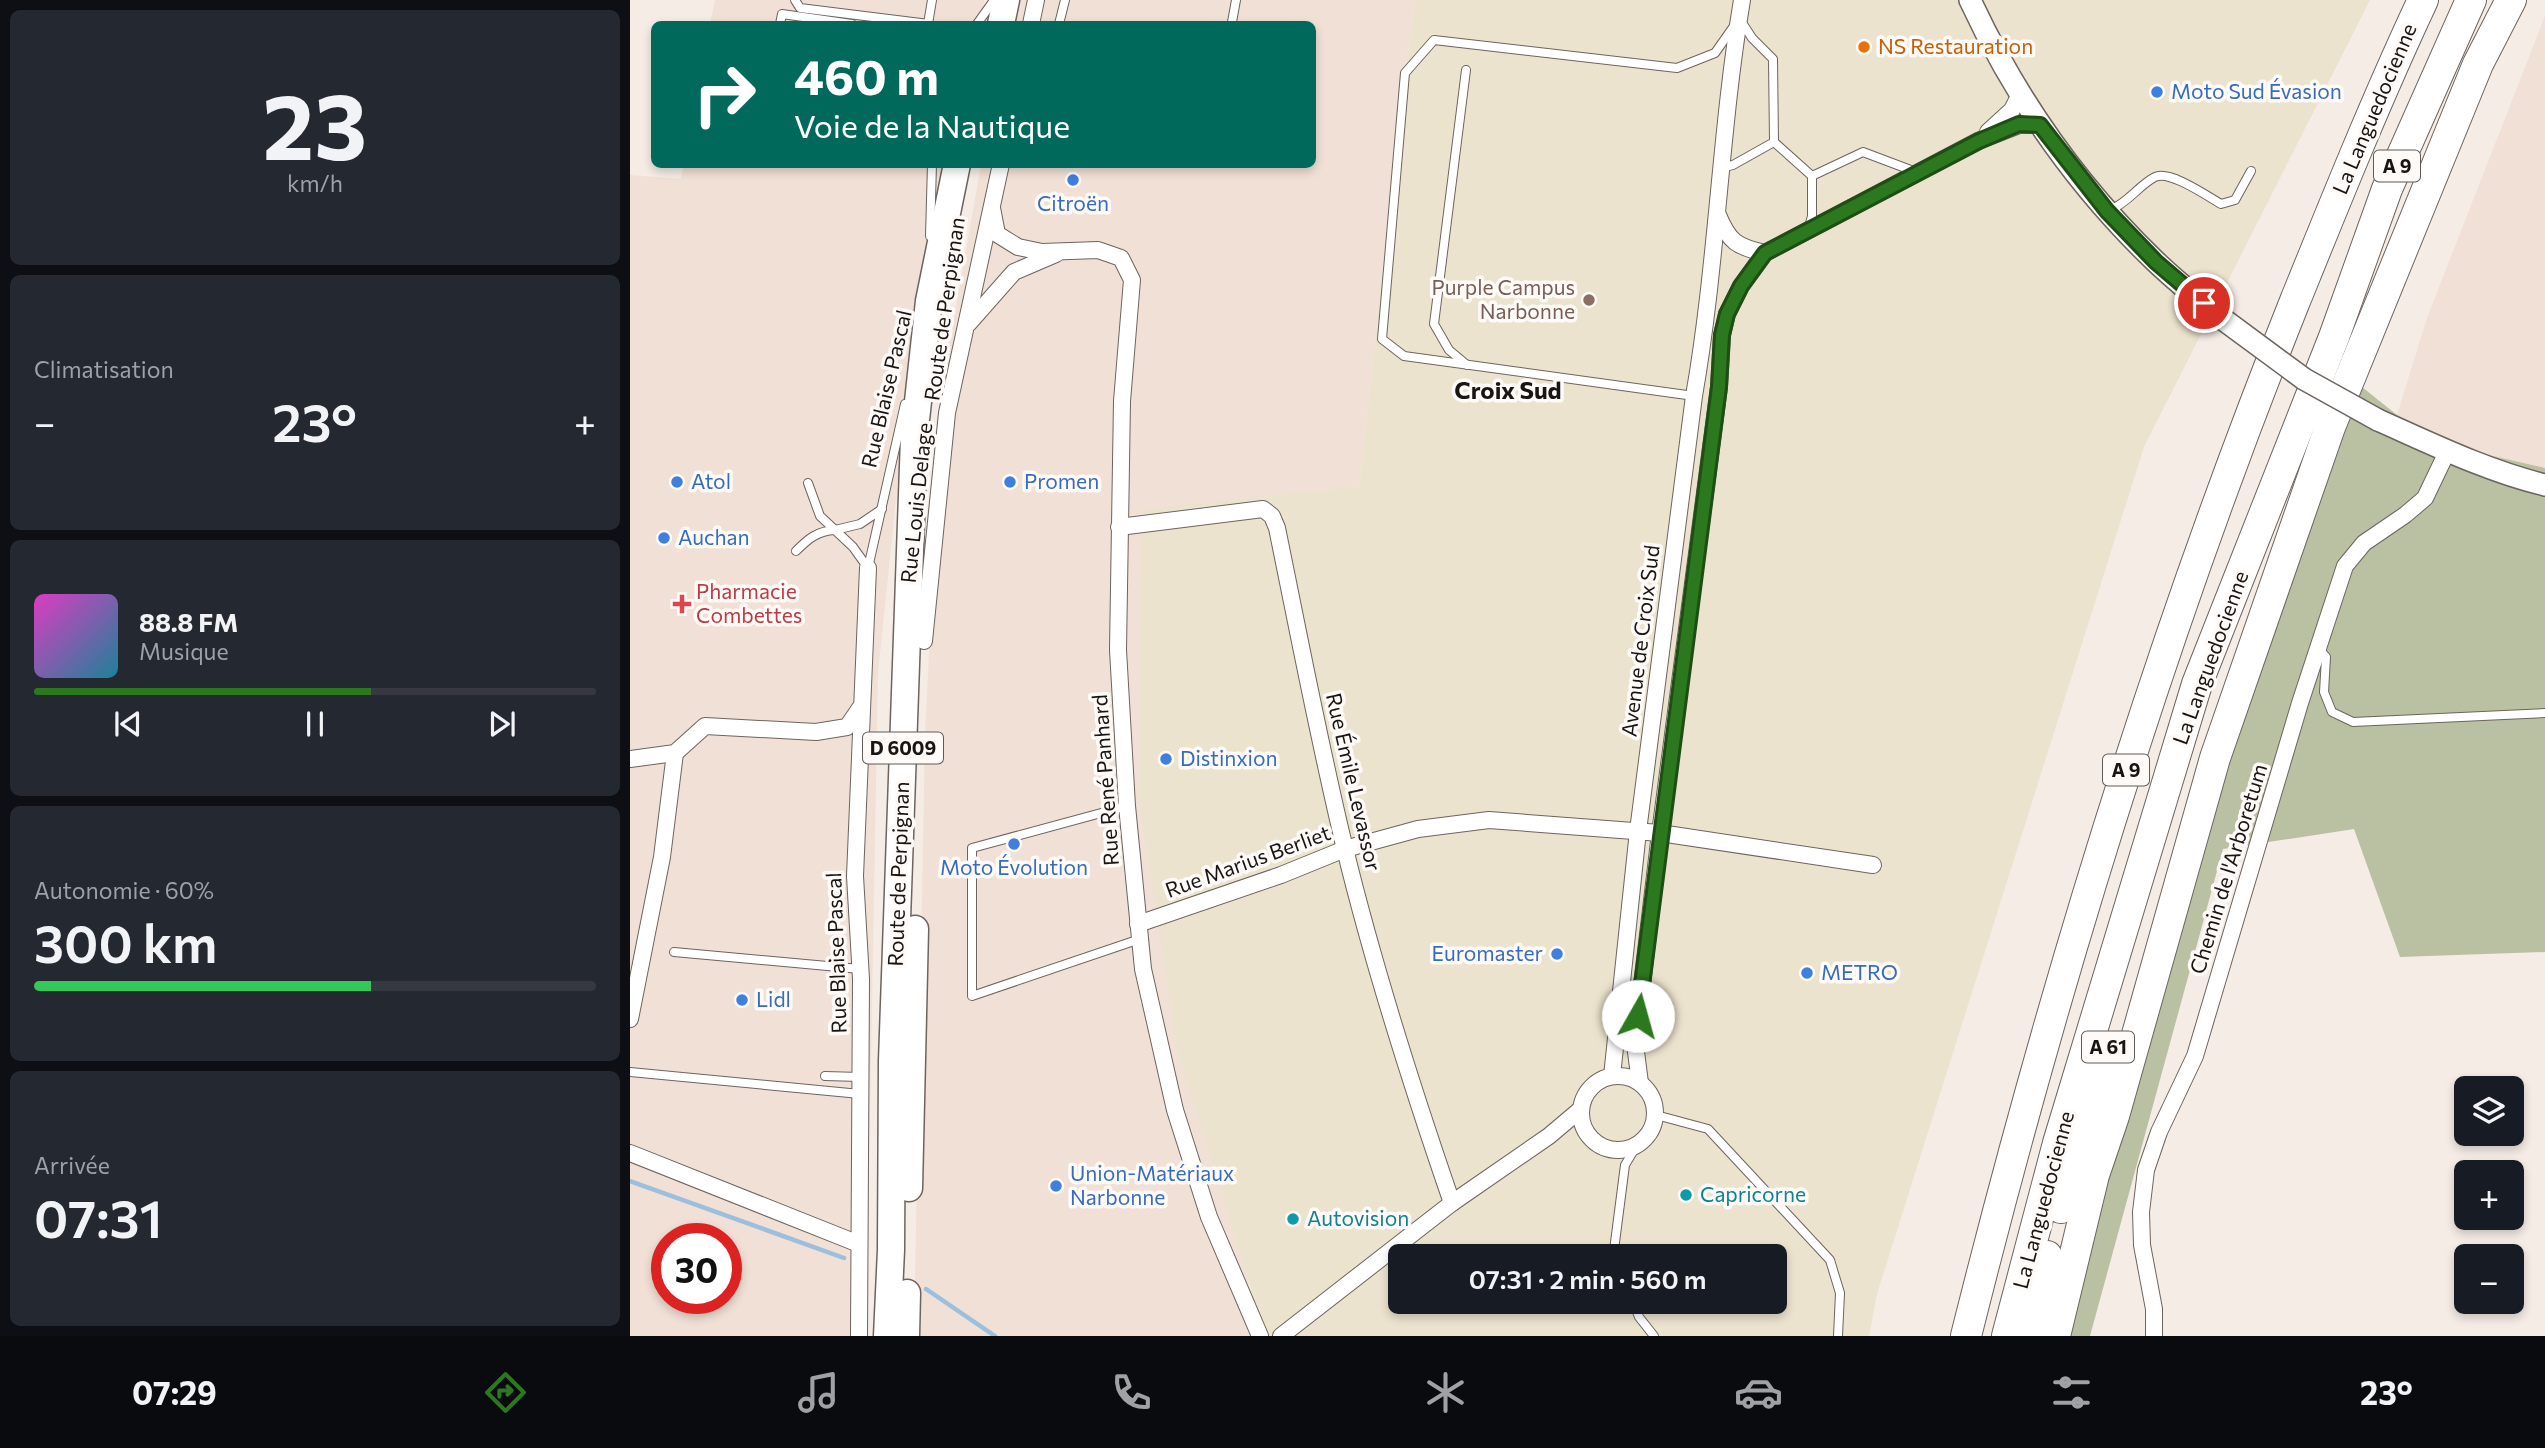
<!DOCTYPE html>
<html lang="fr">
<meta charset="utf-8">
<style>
body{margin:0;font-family:Commissioner,sans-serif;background:#242831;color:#f1f3f6;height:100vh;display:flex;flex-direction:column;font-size:26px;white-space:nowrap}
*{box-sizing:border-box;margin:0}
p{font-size:23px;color:#9ea1a6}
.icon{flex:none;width:38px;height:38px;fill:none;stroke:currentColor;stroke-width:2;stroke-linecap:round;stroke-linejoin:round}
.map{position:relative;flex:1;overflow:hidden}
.side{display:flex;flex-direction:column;gap:10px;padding:10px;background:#0d0f14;width:630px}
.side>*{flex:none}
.guide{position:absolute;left:21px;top:21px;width:665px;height:147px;border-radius:10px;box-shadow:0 4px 10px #0003;background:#00695c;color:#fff;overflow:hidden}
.tools{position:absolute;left:1824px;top:1076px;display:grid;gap:14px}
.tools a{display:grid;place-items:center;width:70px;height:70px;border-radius:10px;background:#171b24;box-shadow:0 4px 10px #0003;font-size:35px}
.speed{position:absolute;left:21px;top:1223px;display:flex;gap:14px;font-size:35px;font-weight:700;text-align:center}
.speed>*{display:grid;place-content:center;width:91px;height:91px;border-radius:50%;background:#171b24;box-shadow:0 4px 10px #0003;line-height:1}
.speed .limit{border:10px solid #d22;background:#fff;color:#111}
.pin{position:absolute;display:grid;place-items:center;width:60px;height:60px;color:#fff;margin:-30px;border:4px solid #fff;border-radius:50%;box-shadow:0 2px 7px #0007}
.me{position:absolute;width:77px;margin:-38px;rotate:7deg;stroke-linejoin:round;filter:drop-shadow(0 0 5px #0008)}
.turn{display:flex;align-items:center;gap:24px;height:147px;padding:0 28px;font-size:32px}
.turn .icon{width:91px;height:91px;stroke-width:2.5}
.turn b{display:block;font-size:49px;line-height:60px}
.big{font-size:52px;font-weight:600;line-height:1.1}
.side .widget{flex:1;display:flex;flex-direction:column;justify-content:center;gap:10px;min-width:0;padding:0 24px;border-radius:10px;background:#242831}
.side .dial{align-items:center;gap:0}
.dial b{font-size:91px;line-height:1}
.song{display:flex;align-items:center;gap:21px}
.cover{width:84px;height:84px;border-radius:10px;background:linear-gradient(135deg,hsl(310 70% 55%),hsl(190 70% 35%))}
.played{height:7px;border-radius:4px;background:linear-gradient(90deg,#2c781e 60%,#363941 60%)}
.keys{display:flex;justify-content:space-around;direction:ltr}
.heat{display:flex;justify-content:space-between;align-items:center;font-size:38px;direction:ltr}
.charge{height:10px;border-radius:5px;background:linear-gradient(90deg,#34c759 60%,#363941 0)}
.trip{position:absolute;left:758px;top:1244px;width:399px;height:70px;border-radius:10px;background:#171b24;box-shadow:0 4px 10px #0003;font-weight:600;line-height:70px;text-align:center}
.tabs{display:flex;height:112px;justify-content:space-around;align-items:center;background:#090b0e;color:#9ea1a6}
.tabs .icon{width:49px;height:49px}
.tabs .selected{color:#2c781e}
.tabs b{font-size:32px;color:#f1f3f6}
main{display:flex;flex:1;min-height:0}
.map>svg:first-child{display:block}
</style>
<main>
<section class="side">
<div class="widget dial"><b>23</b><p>km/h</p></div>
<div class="widget"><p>Climatisation</p>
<div class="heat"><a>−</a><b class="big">23°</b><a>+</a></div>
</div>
<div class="widget">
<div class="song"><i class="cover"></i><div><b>88.8 FM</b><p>Musique</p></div></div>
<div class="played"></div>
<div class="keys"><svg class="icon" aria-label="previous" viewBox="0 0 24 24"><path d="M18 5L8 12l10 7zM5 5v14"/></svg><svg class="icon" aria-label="pause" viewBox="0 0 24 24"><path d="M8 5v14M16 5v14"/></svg><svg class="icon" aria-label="next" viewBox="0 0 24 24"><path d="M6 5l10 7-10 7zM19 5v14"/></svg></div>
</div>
<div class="widget"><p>Autonomie · 60%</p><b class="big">300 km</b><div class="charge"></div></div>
<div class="widget"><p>Arrivée</p><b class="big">07:31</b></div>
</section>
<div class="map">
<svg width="1915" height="1336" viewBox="0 0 1915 1336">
<rect width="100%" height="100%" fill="#f5ece5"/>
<g fill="#f1e0d5" fill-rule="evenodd">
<polygon points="85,0 355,0 349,24 80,24"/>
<polygon points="383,0 785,0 775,73 729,486 511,511 626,1336 284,1336 295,736 312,386 351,165 682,164 682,24 377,24"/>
<polygon points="1915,16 1915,468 1832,449 1767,415 1797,318"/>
<path d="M54,164L320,165L282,346L248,673L236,1336H0V175L51,179ZM37,1239H96V1298H37Z"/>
</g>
<path fill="#ece3ce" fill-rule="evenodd" d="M785,0H1740L1514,447L1247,1294L1239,1336H626L620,1285L548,1053L510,808L511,510L729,486L775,73ZM770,1256H1144V1302H770Z"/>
<polygon fill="#b9c1a2" points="1712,371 1767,415 1832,449 1915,468 1915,952 1770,957 1724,829 1593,849 1460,1336 1414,1336 1539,867 1583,728"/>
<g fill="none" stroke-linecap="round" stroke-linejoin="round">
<g stroke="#9bbfdc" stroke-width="4.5">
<polyline points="0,1181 214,1258"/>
<polyline points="296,1289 365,1336"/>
</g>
<g stroke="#6d645f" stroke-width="10">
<g id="service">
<polyline points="165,0 170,8 299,24"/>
<polyline points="1111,21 1122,38 1143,59 1144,142 1182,176 1182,216 1179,227"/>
<polyline points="602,22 606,0"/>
<polyline points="150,24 152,14 222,24"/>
<polyline points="298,24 302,0"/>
<polyline points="347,24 362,3"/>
<polyline points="429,24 435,0"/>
<polyline points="836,70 804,324 819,350 837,365"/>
<polyline points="1091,168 1103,165 1144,142"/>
<polyline points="1182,176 1233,152 1286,172"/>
<path d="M1480,210C1498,203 1509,185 1525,177C1540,170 1577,196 1591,204L1605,200L1621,171"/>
<polyline points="300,236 302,164"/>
<polyline points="1064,396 774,356 752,339 775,73 804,40 1047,68 1085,53 1104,26"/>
<polyline points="178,483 190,516 205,530 230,524 252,509"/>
<path d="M166,551C178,539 187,531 205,530L223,547L238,568"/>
<polyline points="238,568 275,404"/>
<polyline points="1689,649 1696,657 1694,692 1702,712 1723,722 1915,713"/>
<polyline points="497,806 342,848 342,996 510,939"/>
<polyline points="44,952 230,969"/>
<polyline points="0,1072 230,1094"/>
<polyline points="195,1076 230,1077"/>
<polyline points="1026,1115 1078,1129 1200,1260 1210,1293 1208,1336"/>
<polyline points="986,1256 984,1250 995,1165 1007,1145"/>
<polyline points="1003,1302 1009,1317 1024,1336"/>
</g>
</g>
<g stroke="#6d645f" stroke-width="18">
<g id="minor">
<polyline points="401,24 406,0"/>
<polyline points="1358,132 1382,110 1390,94"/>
<polyline points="362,208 367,234 388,247 412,252 468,250 491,258 502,280 492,401 488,650 497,806 513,969 545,1110 579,1217 630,1336"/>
<path d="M1088,215C1099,242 1107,247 1135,253"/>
<polyline points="339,323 384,272 426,254"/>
<path d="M489,527L633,509L642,516L647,528C669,635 689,742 715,849C744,968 782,1087 822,1203"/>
<polyline points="294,641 317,413 371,164"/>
<polyline points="0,759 45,753 75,726 186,732 217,727 230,708"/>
<polyline points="508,924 651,875 715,849 788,829 859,820 1030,833 1243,865"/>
<polyline points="0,1019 32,857 45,753"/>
<path d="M982,1076L1008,831L1064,396C1087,265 1090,131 1112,0"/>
<circle cx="988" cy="1113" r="37"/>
<polyline points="1010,1083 1005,1044 1030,833 1089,387 1092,335 1097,314 1111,286 1135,253 1348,141 1389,125 1410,125"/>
<polyline points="0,1153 229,1244"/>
<polyline points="229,1336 231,979 225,876 238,568"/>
<polyline points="651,1336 822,1203 919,1136 951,1109"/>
<polyline points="1524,1336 1524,1309 1512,1245 1511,1212 1516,1170 1529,1132 1565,1056 1670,703 1715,566 1734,543 1775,515 1795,498 1817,452"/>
</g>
</g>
<g stroke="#6d645f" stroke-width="24">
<g id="tertiary">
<path d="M1340,0C1385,97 1448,187 1525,261C1546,281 1568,299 1590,317"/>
<path d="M1748,420C1802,444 1857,471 1915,485"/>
</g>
</g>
<g stroke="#6d645f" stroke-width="29">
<g id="primary">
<polyline points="371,24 376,0"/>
<polyline points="279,1188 285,929"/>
<polyline points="257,1336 261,1250 262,1061 284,438 299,301 327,164"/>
<polyline points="276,1336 277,1293"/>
</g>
</g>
<g stroke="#6d645f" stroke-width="32">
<g id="motorway">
<polyline points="1431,1208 1471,1071"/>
<path d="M1336,1336C1424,984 1530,638 1665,301C1706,200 1747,98 1793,0"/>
<polyline points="1377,1336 1428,1143 1567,684 1704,337 1757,189 1841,0"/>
<polyline points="1401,1336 1417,1256"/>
<polyline points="1425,1336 1464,1175 1484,1116 1585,758 1700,427 1848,64 1881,0"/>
</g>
</g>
<use href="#service" stroke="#fff" stroke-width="8"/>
<use href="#minor" stroke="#fff" stroke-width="16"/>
<use href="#tertiary" stroke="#fff" stroke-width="21"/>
<use href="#primary" stroke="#fff" stroke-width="26"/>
<use href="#motorway" stroke="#fff" stroke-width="30"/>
<g stroke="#6d645f" stroke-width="24" stroke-linecap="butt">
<polyline id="tertiary-bridge" points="1590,317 1674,379 1748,420"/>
</g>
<use href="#tertiary-bridge" stroke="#fff" stroke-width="21"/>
</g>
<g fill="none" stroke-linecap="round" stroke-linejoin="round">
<g stroke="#1d4e14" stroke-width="18">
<polyline id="route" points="1008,1016 1089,387 1092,335 1097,314 1111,286 1135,253 1349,141 1389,124 1410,125 1477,211 1526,262 1574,303"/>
</g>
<use href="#route" stroke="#2c781e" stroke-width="12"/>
</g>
<circle fill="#e8710a" stroke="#fefaf8" stroke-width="2.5" cx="1234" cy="47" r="7"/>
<g fill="#3f7fe0" stroke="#fefaf8" stroke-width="2.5">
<circle cx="1527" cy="92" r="7"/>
<circle cx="443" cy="180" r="7"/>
<circle cx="47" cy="482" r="7"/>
<circle cx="380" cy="482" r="7"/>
<circle cx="34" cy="538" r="7"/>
<circle cx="536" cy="759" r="7"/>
<circle cx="384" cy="844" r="7"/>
<circle cx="927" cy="954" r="7"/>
<circle cx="1177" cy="973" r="7"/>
<circle cx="112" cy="1000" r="7"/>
<circle cx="426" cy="1186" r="7"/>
</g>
<circle fill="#8d6e63" stroke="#fefaf8" stroke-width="2.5" cx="959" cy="300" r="7"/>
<path fill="#e0444e" stroke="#fefaf8" stroke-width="2.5" d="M48.5 593.5h7v7h7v7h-7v7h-7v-7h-7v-7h7z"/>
<g fill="#0f9aa8" stroke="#fefaf8" stroke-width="2.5">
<circle cx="1056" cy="1195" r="7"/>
<circle cx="663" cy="1219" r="7"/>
</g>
<g text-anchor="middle" stroke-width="7" stroke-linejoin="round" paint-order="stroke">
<g fill="#fefaf8" stroke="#5e5a58" stroke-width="2">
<rect x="1744" y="150.5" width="46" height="31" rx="5"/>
<rect x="233" y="732.5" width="80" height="31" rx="5"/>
<rect x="1473" y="754.5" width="46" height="31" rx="5"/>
<rect x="1452" y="1031.5" width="52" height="31" rx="5"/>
</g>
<g font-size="19" font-weight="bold" fill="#191513">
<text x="1767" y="173">A 9</text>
<text x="273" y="755">D 6009</text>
<text x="1496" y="777">A 9</text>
<text x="1478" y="1054">A 61</text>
</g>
<g font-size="21" fill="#c56008" stroke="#fefaf8" text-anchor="start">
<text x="1248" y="54">NS Restauration</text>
</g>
<g font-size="21" fill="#366cbe" stroke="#fefaf8" text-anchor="start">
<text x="1541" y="99">Moto Sud Évasion</text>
<text x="443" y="211" text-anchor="middle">Citroën</text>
<text x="61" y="489">Atol</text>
<text x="394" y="489">Promen</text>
<text x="48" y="545">Auchan</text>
<text x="550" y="766">Distinxion</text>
<text x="384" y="875" text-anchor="middle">Moto Évolution</text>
<text x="913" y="961" text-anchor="end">Euromaster</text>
<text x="1191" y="980">METRO</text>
<text x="126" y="1007">Lidl</text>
<text x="440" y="1181">Union-Matériaux<tspan x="440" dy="24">Narbonne</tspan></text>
</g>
<g font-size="21" fill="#191513" stroke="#fefaf8">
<text transform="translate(1745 109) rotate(-67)" y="7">La Languedocienne</text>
<text transform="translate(315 309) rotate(-82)" y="7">Route de Perpignan</text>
<text transform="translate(257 389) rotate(-77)" y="7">Rue Blaise Pascal</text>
<text transform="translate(287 503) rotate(-84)" y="7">Rue Louis Delage</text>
<text transform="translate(1011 641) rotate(-83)" y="7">Avenue de Croix Sud</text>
<text transform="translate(1581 658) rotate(-70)" y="7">La Languedocienne</text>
<text transform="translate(476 780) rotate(-94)" y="7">Rue René Panhard</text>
<text transform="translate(723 782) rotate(77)" y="7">Rue Émile Levassor</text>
<text transform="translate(618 862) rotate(-20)" y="7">Rue Marius Berliet</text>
<text transform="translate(1599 869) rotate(-73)" y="7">Chemin de l'Arboretum</text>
<text transform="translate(269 874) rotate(-88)" y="7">Route de Perpignan</text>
<text transform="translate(207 953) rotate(-92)" y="7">Rue Blaise Pascal</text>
<text transform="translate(1414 1200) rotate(-75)" y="7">La Languedocienne</text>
</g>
<g font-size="21" fill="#785e54" stroke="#fefaf8" text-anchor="end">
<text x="945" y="295">Purple Campus<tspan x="945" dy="24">Narbonne</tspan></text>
</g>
<g font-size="21" fill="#be3a42" stroke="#fefaf8" text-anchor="start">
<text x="66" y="599">Pharmacie<tspan x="66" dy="24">Combettes</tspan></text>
</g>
<g font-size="21" fill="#0d838f" stroke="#fefaf8" text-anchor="start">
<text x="1070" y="1202">Capricorne</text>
<text x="677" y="1226">Autovision</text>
</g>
<g font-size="24" font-weight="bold" fill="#191513" stroke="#fefaf8">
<text x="878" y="399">Croix Sud</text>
</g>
</g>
</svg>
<div class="tools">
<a><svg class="icon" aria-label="layers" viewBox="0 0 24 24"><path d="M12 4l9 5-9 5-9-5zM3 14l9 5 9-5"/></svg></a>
<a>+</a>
<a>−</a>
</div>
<div class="speed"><div class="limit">30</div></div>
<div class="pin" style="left:1574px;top:303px;background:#d93025"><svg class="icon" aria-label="arrive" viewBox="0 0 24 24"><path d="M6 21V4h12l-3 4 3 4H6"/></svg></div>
<svg class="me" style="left:1008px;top:1016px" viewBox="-20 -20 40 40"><circle r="19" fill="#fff"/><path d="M0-13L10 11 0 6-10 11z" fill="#2c781e"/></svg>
<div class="trip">07:31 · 2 min · 560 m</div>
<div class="guide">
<div class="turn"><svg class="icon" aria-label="right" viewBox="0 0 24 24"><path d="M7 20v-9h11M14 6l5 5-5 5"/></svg><div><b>460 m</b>Voie de la Nautique</div></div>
</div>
</div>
</main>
<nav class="tabs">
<b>07:29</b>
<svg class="icon selected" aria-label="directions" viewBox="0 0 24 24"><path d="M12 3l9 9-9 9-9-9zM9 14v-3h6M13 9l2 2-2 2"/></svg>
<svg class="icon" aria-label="music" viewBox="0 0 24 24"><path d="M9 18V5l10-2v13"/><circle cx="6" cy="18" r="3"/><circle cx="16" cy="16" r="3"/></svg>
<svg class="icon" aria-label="phone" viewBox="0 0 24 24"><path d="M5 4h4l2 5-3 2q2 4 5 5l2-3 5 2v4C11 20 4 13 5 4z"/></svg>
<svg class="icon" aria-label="climate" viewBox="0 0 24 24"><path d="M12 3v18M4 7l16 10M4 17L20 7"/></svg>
<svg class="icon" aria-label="car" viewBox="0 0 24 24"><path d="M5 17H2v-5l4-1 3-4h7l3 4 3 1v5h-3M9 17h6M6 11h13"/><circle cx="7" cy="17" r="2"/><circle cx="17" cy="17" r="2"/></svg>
<svg class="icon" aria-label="filters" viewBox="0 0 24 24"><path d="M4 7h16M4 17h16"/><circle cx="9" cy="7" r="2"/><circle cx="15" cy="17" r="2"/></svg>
<b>23°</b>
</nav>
